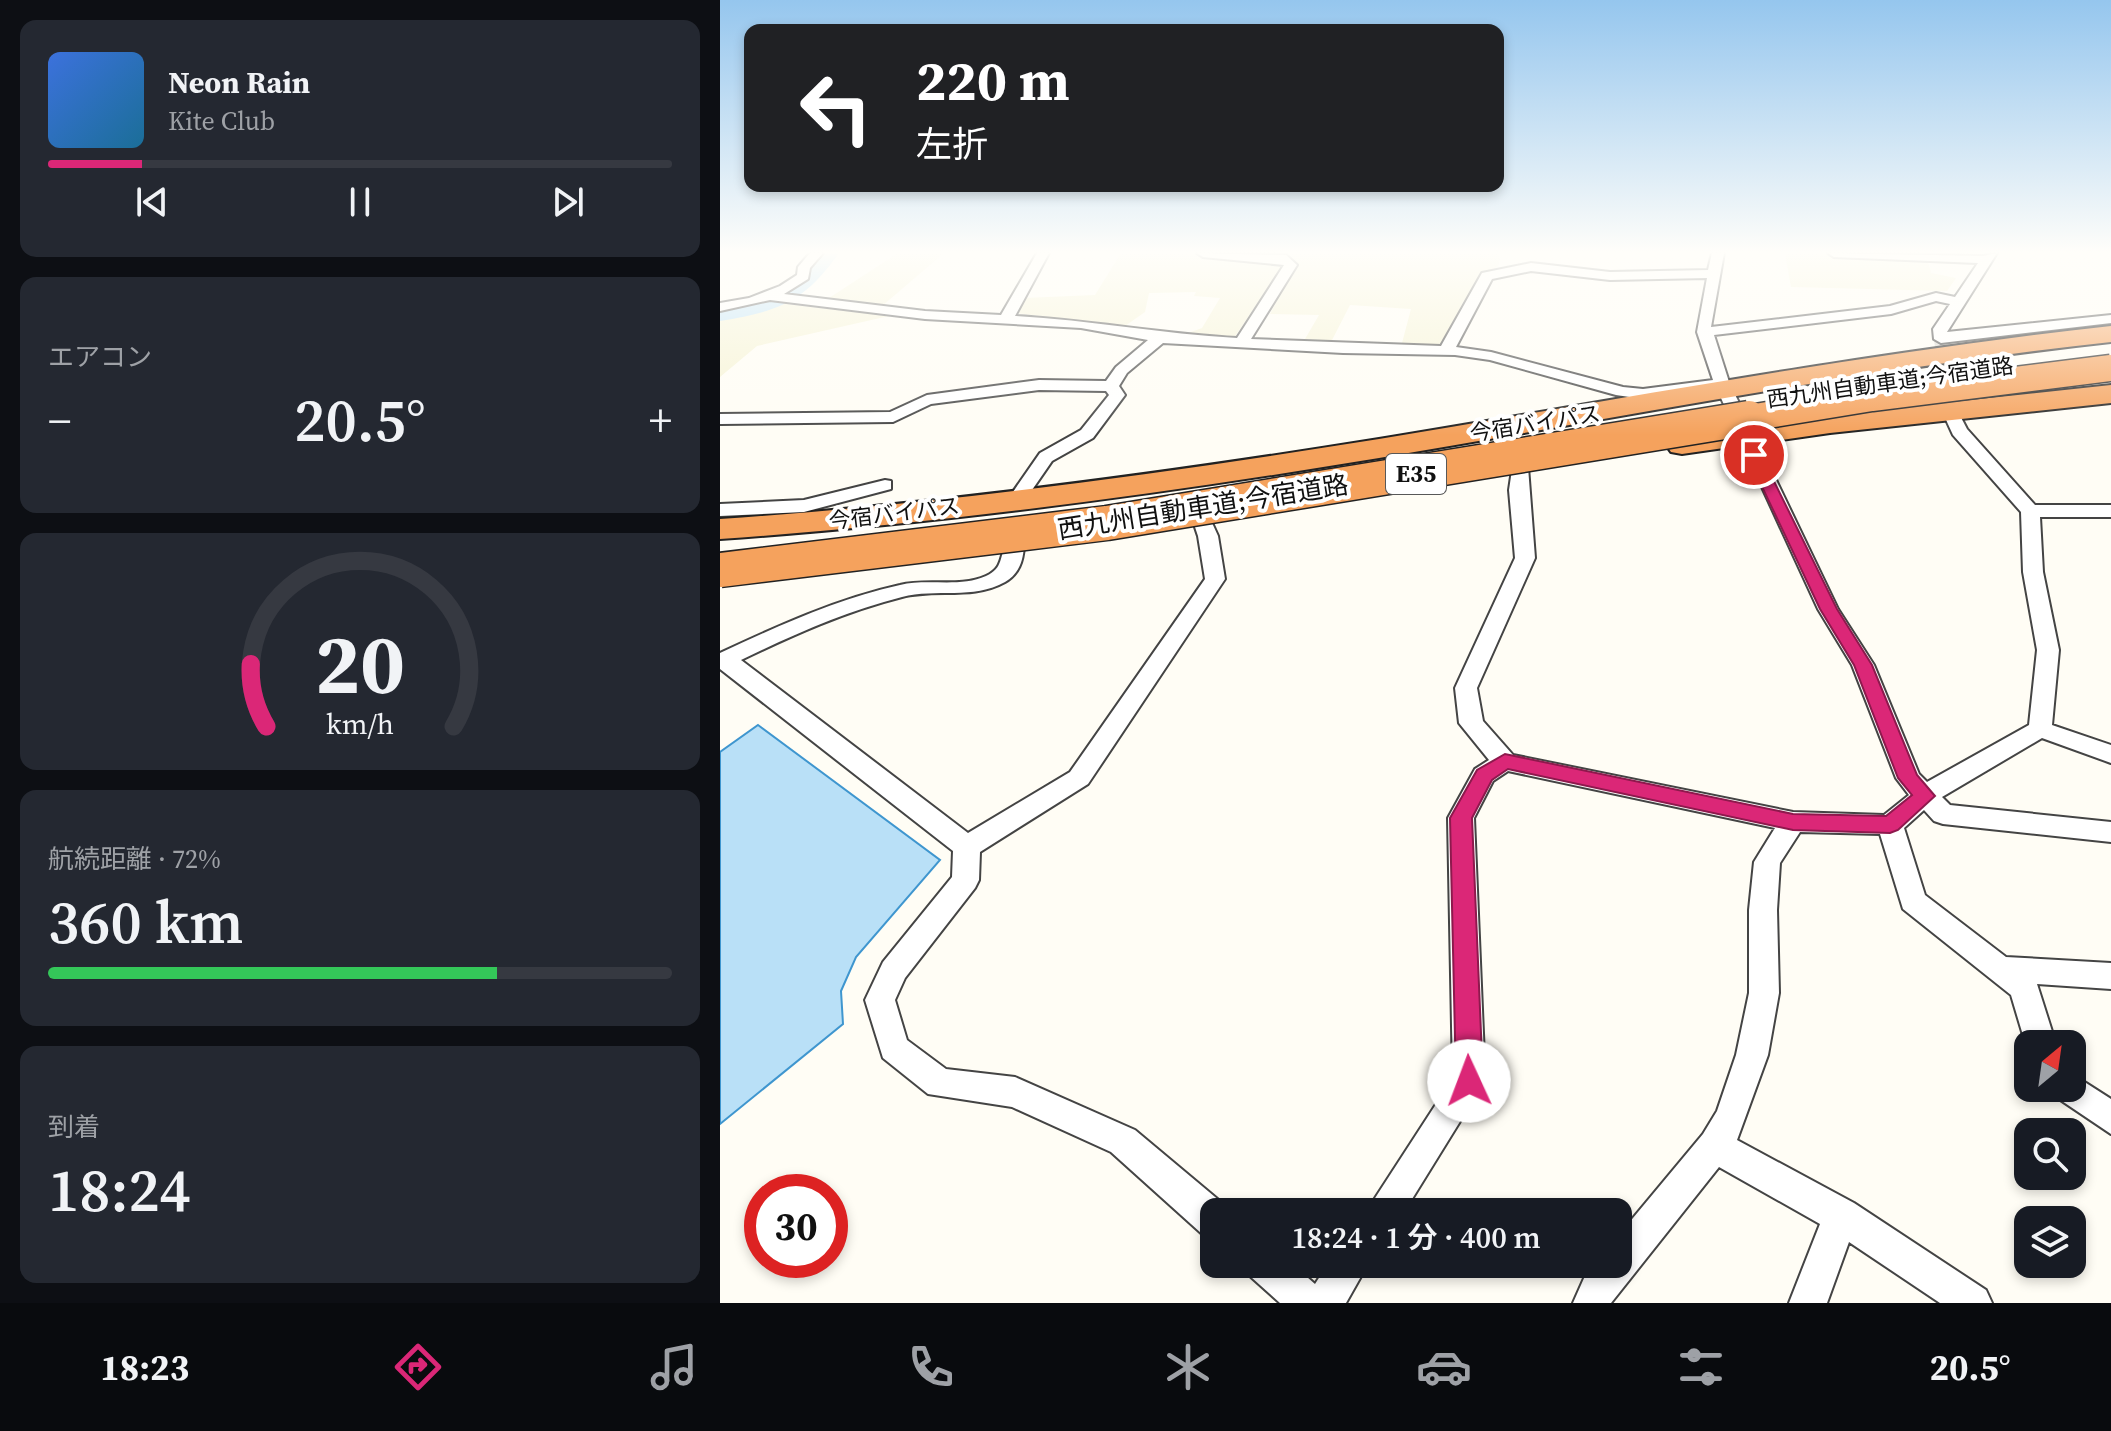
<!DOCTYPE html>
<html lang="ja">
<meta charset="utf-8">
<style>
body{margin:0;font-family:"Source Serif 4","Noto Sans JP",serif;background:#242831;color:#f1f3f6;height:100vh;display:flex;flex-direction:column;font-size:30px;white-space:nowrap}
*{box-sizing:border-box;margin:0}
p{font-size:26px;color:#9ea1a6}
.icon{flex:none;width:44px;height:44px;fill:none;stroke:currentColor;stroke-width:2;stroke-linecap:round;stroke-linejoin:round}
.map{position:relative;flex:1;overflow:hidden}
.drawer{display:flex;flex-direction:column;gap:20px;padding:20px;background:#0d0f14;width:720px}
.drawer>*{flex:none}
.top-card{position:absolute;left:24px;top:24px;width:760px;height:168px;border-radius:16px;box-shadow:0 4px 12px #0003;background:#202124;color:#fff;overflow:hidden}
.needle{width:52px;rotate:29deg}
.tools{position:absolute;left:1294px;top:1030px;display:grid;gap:16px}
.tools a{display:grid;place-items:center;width:72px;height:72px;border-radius:16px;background:#171b24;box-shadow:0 4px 12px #0003;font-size:40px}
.speed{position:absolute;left:24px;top:1174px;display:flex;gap:16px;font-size:40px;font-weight:700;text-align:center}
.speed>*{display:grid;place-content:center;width:104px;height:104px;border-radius:50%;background:#171b24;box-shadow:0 4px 12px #0003;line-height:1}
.speed .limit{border:12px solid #d22;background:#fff;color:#111}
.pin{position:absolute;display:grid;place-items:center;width:68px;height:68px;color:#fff;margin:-34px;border:4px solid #fff;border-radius:50%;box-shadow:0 2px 8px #0007}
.me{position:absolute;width:88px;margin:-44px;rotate:358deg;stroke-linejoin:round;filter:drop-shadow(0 0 6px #0008)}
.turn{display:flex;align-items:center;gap:28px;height:168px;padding:0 40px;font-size:36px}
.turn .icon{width:104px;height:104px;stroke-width:2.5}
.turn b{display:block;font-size:56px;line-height:68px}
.big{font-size:60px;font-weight:600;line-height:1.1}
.drawer .widget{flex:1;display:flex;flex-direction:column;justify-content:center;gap:12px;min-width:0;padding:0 28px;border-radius:16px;background:#242831}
.drawer .dial{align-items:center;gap:0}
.dial svg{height:208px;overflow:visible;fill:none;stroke:#363941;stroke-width:7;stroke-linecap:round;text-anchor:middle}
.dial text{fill:#f1f3f6;stroke:none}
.song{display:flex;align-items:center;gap:24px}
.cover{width:96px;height:96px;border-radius:12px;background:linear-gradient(135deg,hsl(220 70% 55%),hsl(200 70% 35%))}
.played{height:8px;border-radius:4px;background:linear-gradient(90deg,#db2777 15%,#363941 15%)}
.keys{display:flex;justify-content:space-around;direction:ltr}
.heat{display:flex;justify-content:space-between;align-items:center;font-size:44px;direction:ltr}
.charge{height:12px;border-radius:6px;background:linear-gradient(90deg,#34c759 72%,#363941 0)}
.trip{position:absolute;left:480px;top:1198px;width:432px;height:80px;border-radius:16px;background:#171b24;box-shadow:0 4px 12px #0003;font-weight:600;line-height:80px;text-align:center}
.menu{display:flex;height:128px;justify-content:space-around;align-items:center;background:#090b0e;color:#9ea1a6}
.menu .icon{width:56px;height:56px}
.menu .on{color:#db2777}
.menu b{font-size:36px;color:#f1f3f6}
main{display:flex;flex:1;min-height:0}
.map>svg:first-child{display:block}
</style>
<main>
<section class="drawer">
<div class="widget">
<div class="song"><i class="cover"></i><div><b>Neon Rain</b><p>Kite Club</p></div></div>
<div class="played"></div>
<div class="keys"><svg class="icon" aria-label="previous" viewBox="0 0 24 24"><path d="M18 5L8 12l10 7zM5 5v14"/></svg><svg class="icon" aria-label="pause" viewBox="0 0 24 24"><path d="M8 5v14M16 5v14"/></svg><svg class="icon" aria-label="next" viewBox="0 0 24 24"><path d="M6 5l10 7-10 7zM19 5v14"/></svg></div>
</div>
<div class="widget"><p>エアコン</p>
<div class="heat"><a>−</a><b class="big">20.5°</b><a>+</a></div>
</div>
<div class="widget dial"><svg viewBox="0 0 100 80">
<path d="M14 69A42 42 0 1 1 86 69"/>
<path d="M14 69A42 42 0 0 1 8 45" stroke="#db2777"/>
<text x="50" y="56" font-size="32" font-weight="700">20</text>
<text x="50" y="72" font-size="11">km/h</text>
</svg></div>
<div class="widget"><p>航続距離 · 72%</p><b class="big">360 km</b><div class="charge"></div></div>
<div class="widget"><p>到着</p><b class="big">18:24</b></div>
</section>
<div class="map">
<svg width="1391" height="1303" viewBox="0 0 1391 1303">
<rect width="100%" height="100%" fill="#fffdf5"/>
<g fill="#f6f3d4">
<polygon points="178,253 224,253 162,306 106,300"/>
<polygon points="401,253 451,253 565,262 514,338 460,336 482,328 500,298 474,296 476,292 429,293 425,312 405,326 296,313 304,298 375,295"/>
<polygon points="546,253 778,253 780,260 778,267 767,273 743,302 725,341 715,346 682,343 691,309 630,305 611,342 585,339 599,315 550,314 576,264 570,254"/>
<polygon points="1065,253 1207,258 1211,273 1236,278 1227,291 1071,287"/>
<polygon points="57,303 169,316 37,346 0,377 0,316"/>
</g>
<polygon fill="#b9e0f7" stroke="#3f96cf" stroke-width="2" points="38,725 220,860 136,957 121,991 123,1024 0,1124 0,752"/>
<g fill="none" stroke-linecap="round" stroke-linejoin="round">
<path fill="#b9e0f7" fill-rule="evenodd" d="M95,253H119C84,302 60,311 0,321V305C41,299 70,287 95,253Z"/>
<polyline stroke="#dbdad3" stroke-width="14" stroke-dasharray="14 7" stroke-linecap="butt" points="1221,339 1229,405"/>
<g stroke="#444" stroke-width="4">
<g id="street">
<path d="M90,253H103L90,268L88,279L64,294L205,311L281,315L317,253H329L295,316C369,320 442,334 517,338L564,265L483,257L477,253L566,255L577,265L531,339L721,346L762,273L811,263L890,272L988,270L992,253H1004L991,327L1170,306L1216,293L1235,297L1258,263L1114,257L1108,253L1263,256L1277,253L1227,332L1391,315V323L1221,343L1214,339L1213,329L1230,304L1216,301L1171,314L994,335L1009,382L1118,609L1154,665L1199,774L1207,782L1309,725L1317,650L1303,572L1301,512L1233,435L1222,411L1224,408H1236L1247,429L1315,505H1391V517H1320L1323,572L1339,650L1332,725L1391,745V763L1322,738L1222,797L1230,805L1391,822V842L1223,824L1214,821L1204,810L1184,828L1205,895L1286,957L1391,963V989L1317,984L1336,1044H1308V1052L1291,995L1183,909L1160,834L1080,832L1060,863L1057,910L1059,993L1048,1055L1017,1140L1134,1203L1266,1290L1272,1303H1220L1129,1242L1107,1303H1069L1100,1224L999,1167L891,1303H853L865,1276L875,1264H898V1236L983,1134L997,1111L1016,1055L1029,993V910L1034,862L1055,828L788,771L773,781L754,818L765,1081L684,1212H646L733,1078L728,818L755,769L769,760L739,723L735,688L795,558L789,490L793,463H805L808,467L815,558L757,688L763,721L793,755L1073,812L1164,815L1189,795L1176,778L1132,665L1098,609L995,385L923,399L896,395L770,360L735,355L623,353L443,343L407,373L399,386L405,395L373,438L332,461L303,503L297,505L288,499L320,453L361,430L389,395L386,391L319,390L211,404L173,422L0,424V414L170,412L207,395L319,380L386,381L396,367L428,340L361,328L205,319L50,300L0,311V303L29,298L60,286L77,275L78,267ZM811,271L890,280L987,278L977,332L993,380L923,389L903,387L771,352L736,347L772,279Z"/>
<polygon points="165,480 171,481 171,489 84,512 0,516 0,504 84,500"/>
<path d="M481,512L488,514L498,536L505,579L368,784L260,852L259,880L255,888L185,978L175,1000L187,1040L226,1069L295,1077L415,1130L507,1207L508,1212H494V1238L481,1233L391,1152L292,1107L208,1094L163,1058L145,1000L163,962L232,877L233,851L0,669V653C58,626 117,599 180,585C207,578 240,588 266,576C284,568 279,556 287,542H301L304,546C303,561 299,574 285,582C253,600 216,588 182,597C126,611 73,635 21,660L248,833L350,772L485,579L478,536L472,518Z"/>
<polygon points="1352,1074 1391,1099 1391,1134 1339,1099 1334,1088 1352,1088"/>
<polygon points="526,1264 572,1264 595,1284 608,1264 648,1264 626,1303 560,1303 531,1277"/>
</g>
</g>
<g stroke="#222" stroke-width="4">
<g id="highway">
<path d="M1391,326V342C1145,369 903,417 659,458C441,494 220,524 0,539V519C220,504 441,474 659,439C902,399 1145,353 1391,326Z"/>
<polygon points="1391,385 1391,403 1110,433 962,454 951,452 946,445 951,438 962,436 1110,415"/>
</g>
</g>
<use href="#street" fill="#fff" fill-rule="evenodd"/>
<use href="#highway" fill="#f5a25d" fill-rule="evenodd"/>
<g stroke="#222" stroke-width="29" stroke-linecap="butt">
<polyline id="highway-bridge-far1" points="1017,420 1152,398 1391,368"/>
</g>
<g stroke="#222" stroke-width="37" stroke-linecap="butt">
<polyline id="highway-bridge" points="0,570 387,523 1029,418"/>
</g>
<use href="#highway-bridge-far1" stroke="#f5a25d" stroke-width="26"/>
<use href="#highway-bridge" stroke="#f5a25d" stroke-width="34"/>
</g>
<linearGradient id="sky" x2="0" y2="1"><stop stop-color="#95c6ee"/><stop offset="0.58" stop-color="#fffefa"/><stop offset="1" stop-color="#fffefa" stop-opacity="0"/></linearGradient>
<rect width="1391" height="435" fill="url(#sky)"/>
<polygon fill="#db2777" stroke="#8e194d" stroke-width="2" points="1034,450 1041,455 1117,609 1152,665 1197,775 1215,796 1178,830 1170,833 1073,830 788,769 772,780 752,818 763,1081 759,1090 749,1093 740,1090 736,1081 730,818 757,770 785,754 1073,814 1166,816 1192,795 1178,778 1134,665 1100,609 1027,455"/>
<g text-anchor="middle" stroke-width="8" stroke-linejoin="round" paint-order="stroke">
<g font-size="22" fill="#111" stroke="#fff">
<text transform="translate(1170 382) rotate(-8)" y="8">西九州自動車道;今宿道路</text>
<text transform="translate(815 423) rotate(-9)" y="8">今宿バイパス</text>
<text transform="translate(174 513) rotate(-7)" y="8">今宿バイパス</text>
</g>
<rect fill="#fff" stroke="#585858" stroke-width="2" x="666" y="454" width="60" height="40" rx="6"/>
<g font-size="24" font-weight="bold" fill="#111">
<text x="696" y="482">E35</text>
</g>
<g font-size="26" fill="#111" stroke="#fff">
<text transform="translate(483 507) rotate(-9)" y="9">西九州自動車道;今宿道路</text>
</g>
</g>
</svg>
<div class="tools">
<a><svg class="needle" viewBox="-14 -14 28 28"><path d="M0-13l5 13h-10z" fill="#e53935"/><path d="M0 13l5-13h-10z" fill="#9ea1a6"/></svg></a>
<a><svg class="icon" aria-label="search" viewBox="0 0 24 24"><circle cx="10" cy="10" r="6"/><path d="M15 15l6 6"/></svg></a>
<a><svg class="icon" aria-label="layers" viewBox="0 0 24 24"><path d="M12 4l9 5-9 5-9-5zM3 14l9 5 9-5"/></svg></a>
</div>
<div class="speed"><div class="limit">30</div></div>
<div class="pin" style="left:1034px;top:455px;background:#d93025"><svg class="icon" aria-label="arrive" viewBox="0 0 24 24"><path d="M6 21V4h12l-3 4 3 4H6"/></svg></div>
<svg class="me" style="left:749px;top:1081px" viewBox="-20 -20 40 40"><circle r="19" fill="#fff"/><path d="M0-13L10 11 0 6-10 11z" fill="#db2777"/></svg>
<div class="trip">18:24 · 1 分 · 400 m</div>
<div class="top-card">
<div class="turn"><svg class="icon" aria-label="left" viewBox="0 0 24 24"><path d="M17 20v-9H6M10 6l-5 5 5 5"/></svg><div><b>220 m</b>左折</div></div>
</div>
</div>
</main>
<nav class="menu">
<b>18:23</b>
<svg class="icon on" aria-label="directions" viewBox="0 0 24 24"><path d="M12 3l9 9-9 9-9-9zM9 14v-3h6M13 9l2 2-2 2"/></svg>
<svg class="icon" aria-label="music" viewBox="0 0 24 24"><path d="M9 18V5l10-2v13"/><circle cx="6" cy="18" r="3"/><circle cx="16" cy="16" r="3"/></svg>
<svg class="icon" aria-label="phone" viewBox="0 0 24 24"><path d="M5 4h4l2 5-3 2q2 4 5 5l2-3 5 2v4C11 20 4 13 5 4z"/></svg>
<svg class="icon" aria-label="climate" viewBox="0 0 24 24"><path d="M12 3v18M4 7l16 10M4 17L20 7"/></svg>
<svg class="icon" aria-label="car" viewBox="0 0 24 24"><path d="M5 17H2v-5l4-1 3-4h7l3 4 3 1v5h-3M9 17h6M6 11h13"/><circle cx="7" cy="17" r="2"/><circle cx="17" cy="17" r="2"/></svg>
<svg class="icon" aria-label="filters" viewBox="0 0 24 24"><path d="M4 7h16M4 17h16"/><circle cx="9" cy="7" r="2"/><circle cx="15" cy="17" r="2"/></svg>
<b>20.5°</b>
</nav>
